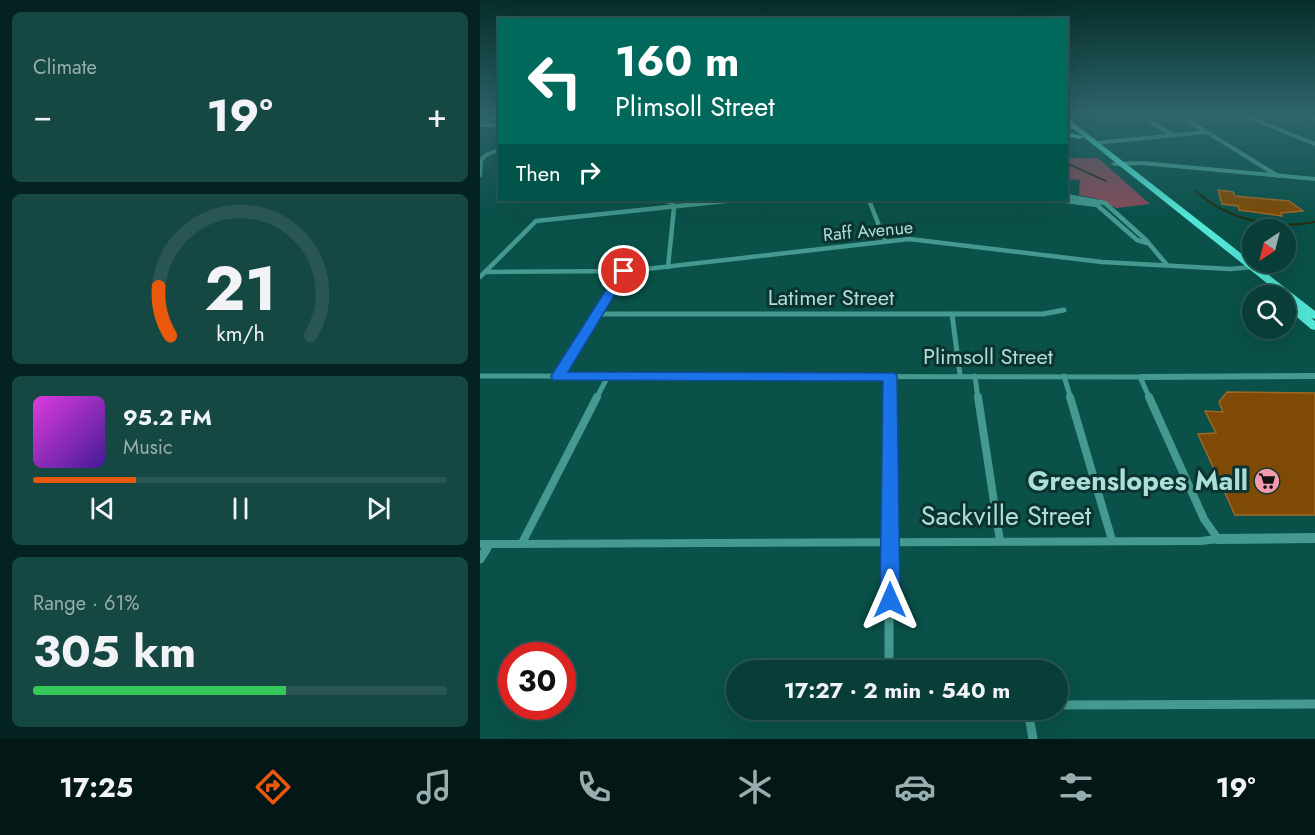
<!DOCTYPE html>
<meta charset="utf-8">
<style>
body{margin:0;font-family:Jost,sans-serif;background:#164843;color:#f1f3f6;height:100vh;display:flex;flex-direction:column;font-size:22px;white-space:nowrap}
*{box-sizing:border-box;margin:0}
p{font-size:20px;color:#98aeae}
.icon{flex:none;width:33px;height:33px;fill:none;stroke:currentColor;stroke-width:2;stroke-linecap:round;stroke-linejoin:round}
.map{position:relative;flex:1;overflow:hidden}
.side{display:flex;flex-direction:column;gap:12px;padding:12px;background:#04221f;width:480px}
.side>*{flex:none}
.banner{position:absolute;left:18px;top:18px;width:570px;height:183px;border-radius:0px;box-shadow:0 6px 24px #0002,0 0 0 2px #295653;background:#00695c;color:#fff;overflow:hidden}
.needle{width:39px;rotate:215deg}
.controls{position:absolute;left:762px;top:219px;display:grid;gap:12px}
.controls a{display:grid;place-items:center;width:54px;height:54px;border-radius:50%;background:#083d38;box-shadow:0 6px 24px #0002,0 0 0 2px #295653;font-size:30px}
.speed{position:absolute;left:18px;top:642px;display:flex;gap:12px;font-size:30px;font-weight:700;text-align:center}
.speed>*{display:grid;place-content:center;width:78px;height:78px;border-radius:50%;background:#083d38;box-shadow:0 6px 24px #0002,0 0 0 2px #295653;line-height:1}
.speed .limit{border:9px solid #d22;background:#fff;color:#111}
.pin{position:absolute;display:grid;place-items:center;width:51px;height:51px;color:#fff;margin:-26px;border:3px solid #fff;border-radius:50%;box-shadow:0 2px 6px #0007}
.me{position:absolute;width:66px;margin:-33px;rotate:0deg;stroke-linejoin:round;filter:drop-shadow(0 0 4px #0008)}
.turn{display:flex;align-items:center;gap:21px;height:126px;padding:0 18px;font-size:27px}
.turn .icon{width:78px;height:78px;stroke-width:2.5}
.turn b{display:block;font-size:42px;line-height:51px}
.then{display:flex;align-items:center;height:57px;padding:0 18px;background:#0003;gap:12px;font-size:22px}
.big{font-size:45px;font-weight:700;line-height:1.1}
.side .widget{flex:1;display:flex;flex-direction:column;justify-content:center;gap:9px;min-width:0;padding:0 21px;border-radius:9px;background:#164843}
.side .dial{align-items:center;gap:0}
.dial svg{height:156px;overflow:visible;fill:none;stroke:#295653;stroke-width:7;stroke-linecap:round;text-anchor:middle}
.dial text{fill:#f1f3f6;stroke:none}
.song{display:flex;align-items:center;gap:18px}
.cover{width:72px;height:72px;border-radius:9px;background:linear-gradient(135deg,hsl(300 70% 55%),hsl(260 70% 35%))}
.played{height:6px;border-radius:3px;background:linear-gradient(90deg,#ea580c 25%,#295653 25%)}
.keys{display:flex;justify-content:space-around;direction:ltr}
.heat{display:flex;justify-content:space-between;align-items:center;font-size:33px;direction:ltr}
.charge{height:9px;border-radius:4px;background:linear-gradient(90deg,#34c759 61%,#295653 0)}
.trip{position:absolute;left:246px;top:660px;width:342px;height:60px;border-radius:30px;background:#083d38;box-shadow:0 6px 24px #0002,0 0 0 2px #295653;font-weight:700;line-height:60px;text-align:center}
.dock{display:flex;height:96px;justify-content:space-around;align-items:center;background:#031816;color:#98aeae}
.dock .icon{width:42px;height:42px}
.dock .current{color:#ea580c}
.dock b{font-size:27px;color:#f1f3f6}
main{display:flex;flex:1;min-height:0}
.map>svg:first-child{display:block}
</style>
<main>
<section class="side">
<div class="widget"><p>Climate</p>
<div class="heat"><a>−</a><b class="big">19°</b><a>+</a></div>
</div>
<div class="widget dial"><svg viewBox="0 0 100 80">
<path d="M14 69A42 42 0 1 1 86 69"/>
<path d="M14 69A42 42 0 0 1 8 44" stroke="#ea580c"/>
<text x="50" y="56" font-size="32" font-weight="700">21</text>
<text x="50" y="72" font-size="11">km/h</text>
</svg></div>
<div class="widget">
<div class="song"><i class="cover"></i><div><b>95.2 FM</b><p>Music</p></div></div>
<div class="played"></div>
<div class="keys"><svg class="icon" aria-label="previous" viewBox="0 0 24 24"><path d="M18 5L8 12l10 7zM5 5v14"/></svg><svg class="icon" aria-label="pause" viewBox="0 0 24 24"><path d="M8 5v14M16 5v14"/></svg><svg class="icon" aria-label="next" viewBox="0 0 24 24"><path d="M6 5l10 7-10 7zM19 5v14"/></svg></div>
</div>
<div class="widget"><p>Range · 61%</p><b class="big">305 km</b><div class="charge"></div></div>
</section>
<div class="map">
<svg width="835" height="739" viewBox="0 0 835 739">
<rect width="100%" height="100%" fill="#0a514a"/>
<polygon fill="#884a5a" points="587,158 618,158 670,204 636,208 619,199 599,195 600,180 587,179"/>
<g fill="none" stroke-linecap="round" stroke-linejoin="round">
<polyline stroke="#242e10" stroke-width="1.5" points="586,163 626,181"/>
<path stroke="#242e10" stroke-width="2" d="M716,191C747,220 794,230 835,222"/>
</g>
<g fill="#7e4a05" stroke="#a16624" stroke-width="1.5">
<polygon points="738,190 753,192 755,196 809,201 823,211 801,213 802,216 759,210 758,206 742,204"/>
<polygon points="747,392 835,393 835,515 755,515 718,434 736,433 725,411 743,412 739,402"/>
</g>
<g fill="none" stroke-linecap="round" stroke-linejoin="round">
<g stroke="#449a8f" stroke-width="4">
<polyline points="657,113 692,135"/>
<polyline points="696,113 798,176"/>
<polyline points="758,113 835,144"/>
<polyline points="817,113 835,120"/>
<polyline points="0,124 20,115"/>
<polyline points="1,125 20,125"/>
<polyline points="616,143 726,132"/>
<polyline points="0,175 1,160 6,155 20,149"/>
</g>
<g stroke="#449a8f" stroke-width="4.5">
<polyline points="586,196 625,203 666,240 687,265"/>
<polyline points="180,200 192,202"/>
<polyline points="389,200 405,241"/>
<polyline points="579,200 617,205 657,240 667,243"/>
<polyline points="188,267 194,208 191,200"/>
<polyline points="5,272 149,271 429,239 622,262 750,269 773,267"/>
<polyline points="0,277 56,221 255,200"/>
<polyline points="138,281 144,271"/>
</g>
<g stroke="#449a8f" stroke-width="5">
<polyline points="117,314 563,314 584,310"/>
<polyline points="472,314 480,375"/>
<polyline points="0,376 660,377 670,399"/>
<polyline points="78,376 139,279"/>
<polyline points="495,376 498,399"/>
<polyline points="584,376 591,399"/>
<polyline points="116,399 128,376"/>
<polyline points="410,399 410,376"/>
</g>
<g stroke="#449a8f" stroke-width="8">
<polyline points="498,397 520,541"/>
<polyline points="590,397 632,540"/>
<polyline points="42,543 117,397"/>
<polyline points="0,544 721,541 738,539 724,519 669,397"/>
<polyline points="6,549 9,544"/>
<polyline points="409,549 410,397"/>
</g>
<g stroke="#449a8f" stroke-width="9">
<polyline points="0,559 7,548"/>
<polyline points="409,670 409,548"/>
<polyline points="578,705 835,704"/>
<polyline points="548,710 553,739"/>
</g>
<g fill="#449a8f" fill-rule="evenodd">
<polygon points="586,127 598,127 600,128 598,129 586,129"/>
<polygon points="662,161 835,177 835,181 662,165 634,166 631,164 634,162"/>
<polygon points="835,373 835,379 660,380 655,377 660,374"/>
<polygon points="835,533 835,543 738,544 734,543 732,539 734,535 738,534"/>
</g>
<g fill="#51e5d5" fill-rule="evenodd">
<polygon points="586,117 835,311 835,319 831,318 835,321 835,330 831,329 806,308 806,300 809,301 806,296 803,296 586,123"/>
<polygon points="586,132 602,136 603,137 600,139 586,136"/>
</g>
</g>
<linearGradient id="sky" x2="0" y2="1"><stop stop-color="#062d29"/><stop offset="0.52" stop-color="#2d656b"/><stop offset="1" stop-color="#2d656b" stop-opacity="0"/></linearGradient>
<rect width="835" height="217" fill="url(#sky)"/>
<polygon fill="#1a73e8" stroke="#114b97" stroke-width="1.5" points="144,268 149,271 88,372 415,373 417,376 420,600 417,606 410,609 403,606 400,600 403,381 73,380 71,376 73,373 138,271"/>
<defs>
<g id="supermarket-disc" transform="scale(1.35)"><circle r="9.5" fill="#f29aae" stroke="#0c332f"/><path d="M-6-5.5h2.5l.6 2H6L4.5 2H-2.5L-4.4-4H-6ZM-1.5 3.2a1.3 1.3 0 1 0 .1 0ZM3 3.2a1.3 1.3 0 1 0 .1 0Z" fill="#111"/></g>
</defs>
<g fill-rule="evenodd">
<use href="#supermarket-disc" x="787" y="481"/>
</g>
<g text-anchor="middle" stroke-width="6" stroke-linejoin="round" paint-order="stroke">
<g font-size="18" fill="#abdfd7" stroke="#0c332f">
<text transform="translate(388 231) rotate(-5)" y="6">Raff Avenue</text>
</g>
<g font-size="22" fill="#abdfd7" stroke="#0c332f">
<text x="351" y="305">Latimer Street</text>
<text x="508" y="364">Plimsoll Street</text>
</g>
<g font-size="27" font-weight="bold" fill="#abdfd7" stroke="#0c332f" text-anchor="end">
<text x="768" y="490">Greenslopes Mall</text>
</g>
<g font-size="27" fill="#abdfd7" stroke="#0c332f">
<text x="526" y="525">Sackville Street</text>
</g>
</g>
</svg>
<div class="controls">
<a><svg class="needle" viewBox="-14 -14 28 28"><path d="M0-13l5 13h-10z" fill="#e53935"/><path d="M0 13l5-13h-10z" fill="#98aeae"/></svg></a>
<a><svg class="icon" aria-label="search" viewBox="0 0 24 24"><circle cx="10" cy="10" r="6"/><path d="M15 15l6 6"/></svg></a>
</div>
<div class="speed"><div class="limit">30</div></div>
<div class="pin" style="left:144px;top:271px;background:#d93025"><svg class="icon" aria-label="arrive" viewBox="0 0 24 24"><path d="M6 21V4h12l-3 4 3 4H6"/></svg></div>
<svg class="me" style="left:410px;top:600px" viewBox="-20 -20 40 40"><path d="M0-17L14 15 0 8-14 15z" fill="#1a73e8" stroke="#fff" stroke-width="4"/></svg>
<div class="trip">17:27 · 2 min · 540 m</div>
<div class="banner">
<div class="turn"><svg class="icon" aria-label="left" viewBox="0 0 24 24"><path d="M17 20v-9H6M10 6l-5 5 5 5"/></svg><div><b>160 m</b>Plimsoll Street</div></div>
<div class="then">Then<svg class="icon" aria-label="right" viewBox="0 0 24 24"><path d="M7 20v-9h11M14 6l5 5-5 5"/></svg></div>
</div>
</div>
</main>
<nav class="dock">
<b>17:25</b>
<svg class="icon current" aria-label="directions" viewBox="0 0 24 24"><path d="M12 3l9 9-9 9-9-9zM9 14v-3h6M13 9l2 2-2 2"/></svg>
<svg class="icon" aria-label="music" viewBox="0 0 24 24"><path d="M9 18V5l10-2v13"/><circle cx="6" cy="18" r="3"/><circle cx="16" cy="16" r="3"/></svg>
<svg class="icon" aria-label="phone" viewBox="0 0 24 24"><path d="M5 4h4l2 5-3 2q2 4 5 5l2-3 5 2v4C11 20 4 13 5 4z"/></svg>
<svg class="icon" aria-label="climate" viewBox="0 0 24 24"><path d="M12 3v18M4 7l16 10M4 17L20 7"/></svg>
<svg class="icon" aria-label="car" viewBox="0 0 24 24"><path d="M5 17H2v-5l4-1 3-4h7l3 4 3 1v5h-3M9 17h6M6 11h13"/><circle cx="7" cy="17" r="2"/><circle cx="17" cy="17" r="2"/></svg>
<svg class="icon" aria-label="filters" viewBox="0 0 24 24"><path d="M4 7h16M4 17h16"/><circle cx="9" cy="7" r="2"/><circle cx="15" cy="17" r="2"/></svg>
<b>19°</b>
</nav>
